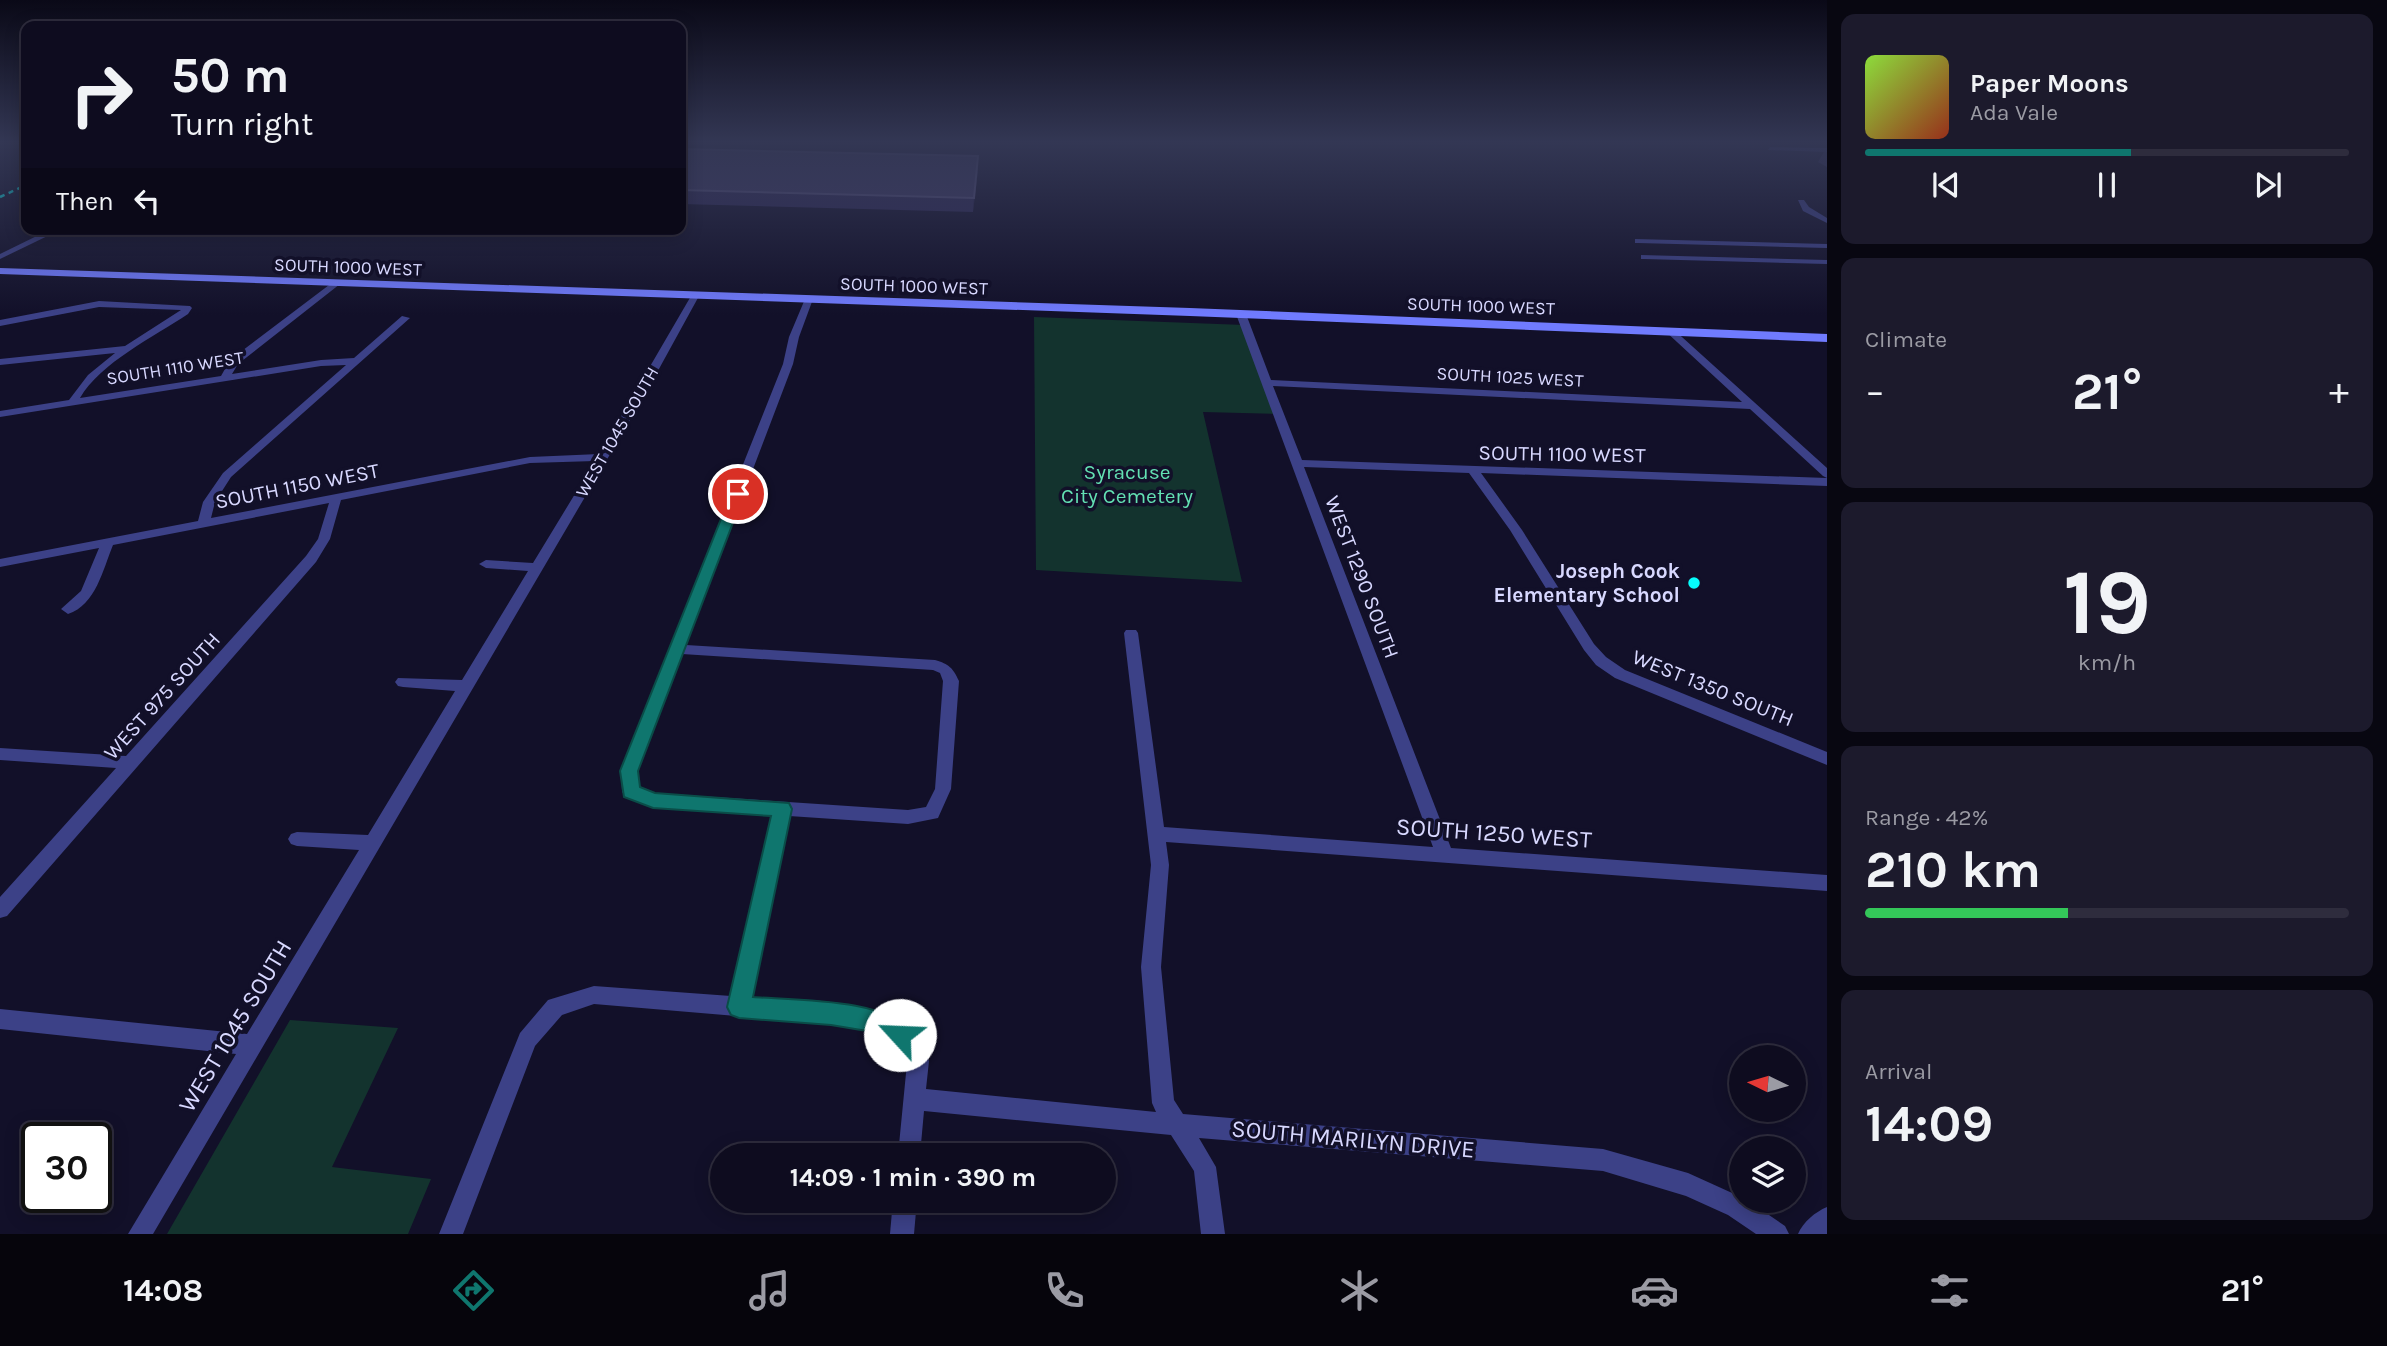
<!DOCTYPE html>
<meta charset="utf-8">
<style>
body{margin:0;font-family:Karla,sans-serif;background:#1c1a2c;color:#f1f3f6;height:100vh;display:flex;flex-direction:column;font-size:26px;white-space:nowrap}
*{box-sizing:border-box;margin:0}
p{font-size:23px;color:#9b9ba4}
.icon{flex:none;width:38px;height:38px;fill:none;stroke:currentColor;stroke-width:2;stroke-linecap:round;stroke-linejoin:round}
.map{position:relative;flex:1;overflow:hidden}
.details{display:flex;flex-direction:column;gap:14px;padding:14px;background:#080711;width:560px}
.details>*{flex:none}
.hud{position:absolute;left:21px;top:21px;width:665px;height:214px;border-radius:14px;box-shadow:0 4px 18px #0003,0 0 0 2px #2e2c3d;background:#0e0c1f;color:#f1f3f6;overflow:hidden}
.needle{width:46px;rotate:275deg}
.buttons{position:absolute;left:1729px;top:1045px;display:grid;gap:14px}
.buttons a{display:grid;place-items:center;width:77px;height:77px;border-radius:50%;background:#0e0c1f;box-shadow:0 4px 18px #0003,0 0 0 2px #2e2c3d;font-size:35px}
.speed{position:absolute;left:21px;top:1122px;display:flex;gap:14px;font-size:35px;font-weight:700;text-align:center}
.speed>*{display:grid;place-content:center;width:91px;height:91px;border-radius:50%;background:#0e0c1f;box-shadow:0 4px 18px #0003,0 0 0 2px #2e2c3d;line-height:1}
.speed .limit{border:4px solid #111;border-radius:10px;background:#fff;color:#111}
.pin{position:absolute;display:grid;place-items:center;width:60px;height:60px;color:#fff;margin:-30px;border:4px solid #fff;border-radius:50%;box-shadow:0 2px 7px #0007}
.me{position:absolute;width:77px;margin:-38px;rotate:295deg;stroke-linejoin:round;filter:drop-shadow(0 0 5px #0008)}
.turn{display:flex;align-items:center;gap:24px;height:147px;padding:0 35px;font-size:32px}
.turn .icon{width:91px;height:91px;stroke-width:2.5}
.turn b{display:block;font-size:49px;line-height:60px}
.then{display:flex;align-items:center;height:66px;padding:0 35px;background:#0003;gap:14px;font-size:26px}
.big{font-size:52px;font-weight:700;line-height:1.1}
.details .card{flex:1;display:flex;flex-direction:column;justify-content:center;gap:10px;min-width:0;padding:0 24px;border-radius:14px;background:#1c1a2c}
.details .dial{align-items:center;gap:0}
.dial b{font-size:91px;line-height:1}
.song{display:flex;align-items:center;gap:21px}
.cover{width:84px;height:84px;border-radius:10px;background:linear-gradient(135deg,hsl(90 70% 55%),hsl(10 70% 35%))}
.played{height:7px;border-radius:4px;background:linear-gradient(90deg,#0f766e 55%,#2e2c3d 55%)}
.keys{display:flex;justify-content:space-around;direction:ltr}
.heat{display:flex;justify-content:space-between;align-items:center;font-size:38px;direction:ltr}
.charge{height:10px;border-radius:5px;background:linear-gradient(90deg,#34c759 42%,#2e2c3d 0)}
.trip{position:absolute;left:710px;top:1143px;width:406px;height:70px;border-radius:35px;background:#0e0c1f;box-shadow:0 4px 18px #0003,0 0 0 2px #2e2c3d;font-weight:700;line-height:70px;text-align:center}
.tab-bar{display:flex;height:112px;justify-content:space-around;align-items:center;background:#06050c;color:#9b9ba4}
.tab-bar .icon{width:49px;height:49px}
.tab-bar .selected{color:#0f766e}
.tab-bar b{font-size:32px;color:#f1f3f6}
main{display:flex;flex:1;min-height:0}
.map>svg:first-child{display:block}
</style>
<main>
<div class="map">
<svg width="1827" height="1234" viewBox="0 0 1827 1234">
<rect width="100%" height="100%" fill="#121029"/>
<g fill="#13332e">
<polygon points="1034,317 1244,325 1277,414 1203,412 1242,582 1036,570"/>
<polygon points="290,1020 398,1028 332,1167 431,1179 408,1234 167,1234"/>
</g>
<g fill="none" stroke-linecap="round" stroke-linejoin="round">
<g fill="#3c4187" fill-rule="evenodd">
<polygon points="1770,147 1827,148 1827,152 1768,150"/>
<polygon points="1798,200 1804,200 1809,207 1827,218 1827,223 1803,211"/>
<polygon points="51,229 62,229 0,259 0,254"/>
<polygon points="1635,239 1827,244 1827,248 1638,243 1635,243"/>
<polygon points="1641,255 1827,260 1827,264 1644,259 1641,259"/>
<path d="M333,282L340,284L238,364L232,374L321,360L354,358L402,316L410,318L231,477L215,502L211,518L530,457L599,454L691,296L695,293L699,296L643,398L153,1234H128L236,1054L0,1029V1009L247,1034L359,850L297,846L291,844L288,839L291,834L297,832L368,835L455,691L403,687L398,686L395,682L398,678L462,680L528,571L486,568L479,564L486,560L533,563L595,461L530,463L341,500L330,539L316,562L7,916L0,918V897L116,768L0,760V748L126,756L306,556L318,539L329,503L113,545C103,569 96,605 68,614L61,609L81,591L99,548L0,567V559L198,521L203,502L223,473L346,365L321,366L0,417V411L69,400L88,375L115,353L0,365V359L125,346L181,310L99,307L0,326V320L99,301L190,306L192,308L188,314C155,336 100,363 80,398L221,376L230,360Z"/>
<path d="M809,296L813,299L799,337L793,364L686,645L935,660C949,664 953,668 959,681L951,789L938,818L908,824L789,816L751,998L831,1004L883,1015L907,1028L925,1054L929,1061L926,1089L1156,1112L1152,1103L1141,967L1151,865L1124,633L1126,630H1136L1138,633L1164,827L1433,847L1236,314L1238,312L1246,314L1271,380L1742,402L1664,330L1672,328L1827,468V478L1823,476L1750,409L1273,386L1302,460L1827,478V486L1481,473L1522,530L1594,644L1606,657L1625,670L1827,752V765L1615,678L1596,665L1584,650L1510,530L1469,473L1304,467L1451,848L1827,875V891L1166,842L1169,865L1161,967L1174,1100L1183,1114L1603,1149L1688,1173L1741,1197V1200H1747L1785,1226L1789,1234H1756L1728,1215L1686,1196L1603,1171L1199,1138L1216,1167L1225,1234H1201L1194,1171L1171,1135L924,1111L920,1155H898L907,1063L893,1042L873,1031L831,1024L594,1004L562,1015L535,1046L463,1234H439L520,1033L548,1000L594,986L731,996L772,815L653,807L624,796L622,791L621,771L783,364L789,337L805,299ZM682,654L933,670L940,673L943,681L935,789L926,807L908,810L654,793L638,787L637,771Z"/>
<polygon points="893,1200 917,1200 914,1234 890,1234"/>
<path d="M1827,1207V1234H1798C1803,1222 1815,1212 1827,1207Z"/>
</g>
<polygon fill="#707bfe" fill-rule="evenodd" points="0,268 1190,308 1827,334 1827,342 1190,316 0,274"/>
<polyline stroke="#06fdfc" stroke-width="2.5" stroke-dasharray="5 4.5" stroke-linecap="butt" points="0,197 26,185"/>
</g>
<g fill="#2e2956">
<polygon points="681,149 978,170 973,212 681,204"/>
<polygon points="1824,152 1827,152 1827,167 1818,162"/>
</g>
<polygon fill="#1b173c" points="978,156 978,170 973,212 974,198"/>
<polygon fill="#403c68" stroke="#585480" stroke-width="2" points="681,149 978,156 974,198 681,190"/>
<linearGradient id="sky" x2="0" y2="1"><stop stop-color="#0a0917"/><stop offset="0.45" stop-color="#333754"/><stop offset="1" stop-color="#333754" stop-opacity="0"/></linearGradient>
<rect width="1827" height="315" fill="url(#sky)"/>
<path fill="#0f766e" stroke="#0a4d48" stroke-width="2" d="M738,490L744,494L638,771L640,787L655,793L789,803L792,809L753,997C788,1000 896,998 912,1035L908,1043L900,1046L873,1032L831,1025L739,1018L731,1015L727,1007L771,816L653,808L624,797L620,771L731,494Z"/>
<circle fill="#06fdfc" stroke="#121029" stroke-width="2.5" cx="1694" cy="583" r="7"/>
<g text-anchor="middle" stroke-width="7" stroke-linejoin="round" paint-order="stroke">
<g font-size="18" fill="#d8d8ff" stroke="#121029">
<text transform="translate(348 267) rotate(2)" y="6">SOUTH 1000 WEST</text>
<text transform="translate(914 286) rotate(2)" y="6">SOUTH 1000 WEST</text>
<text transform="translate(1481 306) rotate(2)" y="6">SOUTH 1000 WEST</text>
<text transform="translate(175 368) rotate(-9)" y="6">SOUTH 1110 WEST</text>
<text transform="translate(1510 377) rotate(3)" y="6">SOUTH 1025 WEST</text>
<text transform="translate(617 432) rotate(-60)" y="6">WEST 1045 SOUTH</text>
</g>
<g font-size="21" fill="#d8d8ff" stroke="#121029">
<text transform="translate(1562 454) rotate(1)" y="7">SOUTH 1100 WEST</text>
<text transform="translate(297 486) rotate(-11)" y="7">SOUTH 1150 WEST</text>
<text transform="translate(1362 577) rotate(69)" y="7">WEST 1290 SOUTH</text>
<text transform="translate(1713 688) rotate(22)" y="7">WEST 1350 SOUTH</text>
<text transform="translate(162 696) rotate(-48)" y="7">WEST 975 SOUTH</text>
</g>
<g font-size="21" fill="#63e0b3" stroke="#121029">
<text x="1127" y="479">Syracuse<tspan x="1127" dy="24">City Cemetery</tspan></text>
</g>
<g font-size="21" font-weight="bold" fill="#d8d8ff" stroke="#121029" text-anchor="end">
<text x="1680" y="578">Joseph Cook<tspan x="1680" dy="24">Elementary School</tspan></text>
</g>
<g font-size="24" fill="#d8d8ff" stroke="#121029">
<text transform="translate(1494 833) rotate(4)" y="8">SOUTH 1250 WEST</text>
<text transform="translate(235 1026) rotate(-59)" y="8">WEST 1045 SOUTH</text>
<text transform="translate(1353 1139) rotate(5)" y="8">SOUTH MARILYN DRIVE</text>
</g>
</g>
</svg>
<div class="buttons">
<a><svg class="needle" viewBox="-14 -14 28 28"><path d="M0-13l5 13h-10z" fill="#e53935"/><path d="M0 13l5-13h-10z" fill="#9b9ba4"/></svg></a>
<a><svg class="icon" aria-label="layers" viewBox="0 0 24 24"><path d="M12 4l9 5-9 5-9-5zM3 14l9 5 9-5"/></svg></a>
</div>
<div class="speed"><div class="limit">30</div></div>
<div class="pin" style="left:738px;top:494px;background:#d93025"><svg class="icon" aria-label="arrive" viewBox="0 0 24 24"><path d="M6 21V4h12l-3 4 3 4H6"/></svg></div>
<svg class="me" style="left:900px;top:1035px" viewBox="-20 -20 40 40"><circle r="19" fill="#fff"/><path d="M0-13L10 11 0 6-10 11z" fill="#0f766e"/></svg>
<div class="trip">14:09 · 1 min · 390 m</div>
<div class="hud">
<div class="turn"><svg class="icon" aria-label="right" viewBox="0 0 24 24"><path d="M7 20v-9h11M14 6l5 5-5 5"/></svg><div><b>50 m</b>Turn right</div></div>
<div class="then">Then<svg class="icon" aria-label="left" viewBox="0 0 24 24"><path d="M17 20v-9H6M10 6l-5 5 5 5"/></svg></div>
</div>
</div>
<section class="details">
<div class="card">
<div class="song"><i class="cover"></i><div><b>Paper Moons</b><p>Ada Vale</p></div></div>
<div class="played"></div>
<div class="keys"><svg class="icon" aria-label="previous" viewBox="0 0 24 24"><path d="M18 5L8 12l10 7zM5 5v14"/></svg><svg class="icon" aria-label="pause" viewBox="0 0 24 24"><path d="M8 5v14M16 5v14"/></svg><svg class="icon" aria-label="next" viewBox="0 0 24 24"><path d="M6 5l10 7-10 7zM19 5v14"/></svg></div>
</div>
<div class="card"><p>Climate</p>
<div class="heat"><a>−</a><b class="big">21°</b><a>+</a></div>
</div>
<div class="card dial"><b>19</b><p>km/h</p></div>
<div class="card"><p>Range · 42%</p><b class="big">210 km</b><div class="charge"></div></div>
<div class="card"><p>Arrival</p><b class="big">14:09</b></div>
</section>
</main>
<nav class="tab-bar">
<b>14:08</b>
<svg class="icon selected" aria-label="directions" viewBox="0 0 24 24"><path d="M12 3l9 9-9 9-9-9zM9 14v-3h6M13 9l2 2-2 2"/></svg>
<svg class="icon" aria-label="music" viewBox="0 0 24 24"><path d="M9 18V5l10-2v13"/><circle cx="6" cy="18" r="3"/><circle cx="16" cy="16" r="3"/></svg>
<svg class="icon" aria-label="phone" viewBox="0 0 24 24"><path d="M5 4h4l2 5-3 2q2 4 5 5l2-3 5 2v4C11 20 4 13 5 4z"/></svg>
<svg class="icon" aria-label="climate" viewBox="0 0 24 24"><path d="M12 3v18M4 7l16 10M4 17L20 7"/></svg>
<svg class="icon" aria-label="car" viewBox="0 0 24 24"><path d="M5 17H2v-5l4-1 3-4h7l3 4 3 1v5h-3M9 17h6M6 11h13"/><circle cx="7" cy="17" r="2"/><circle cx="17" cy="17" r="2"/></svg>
<svg class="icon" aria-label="filters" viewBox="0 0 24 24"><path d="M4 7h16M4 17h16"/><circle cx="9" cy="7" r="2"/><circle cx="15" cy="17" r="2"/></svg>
<b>21°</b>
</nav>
